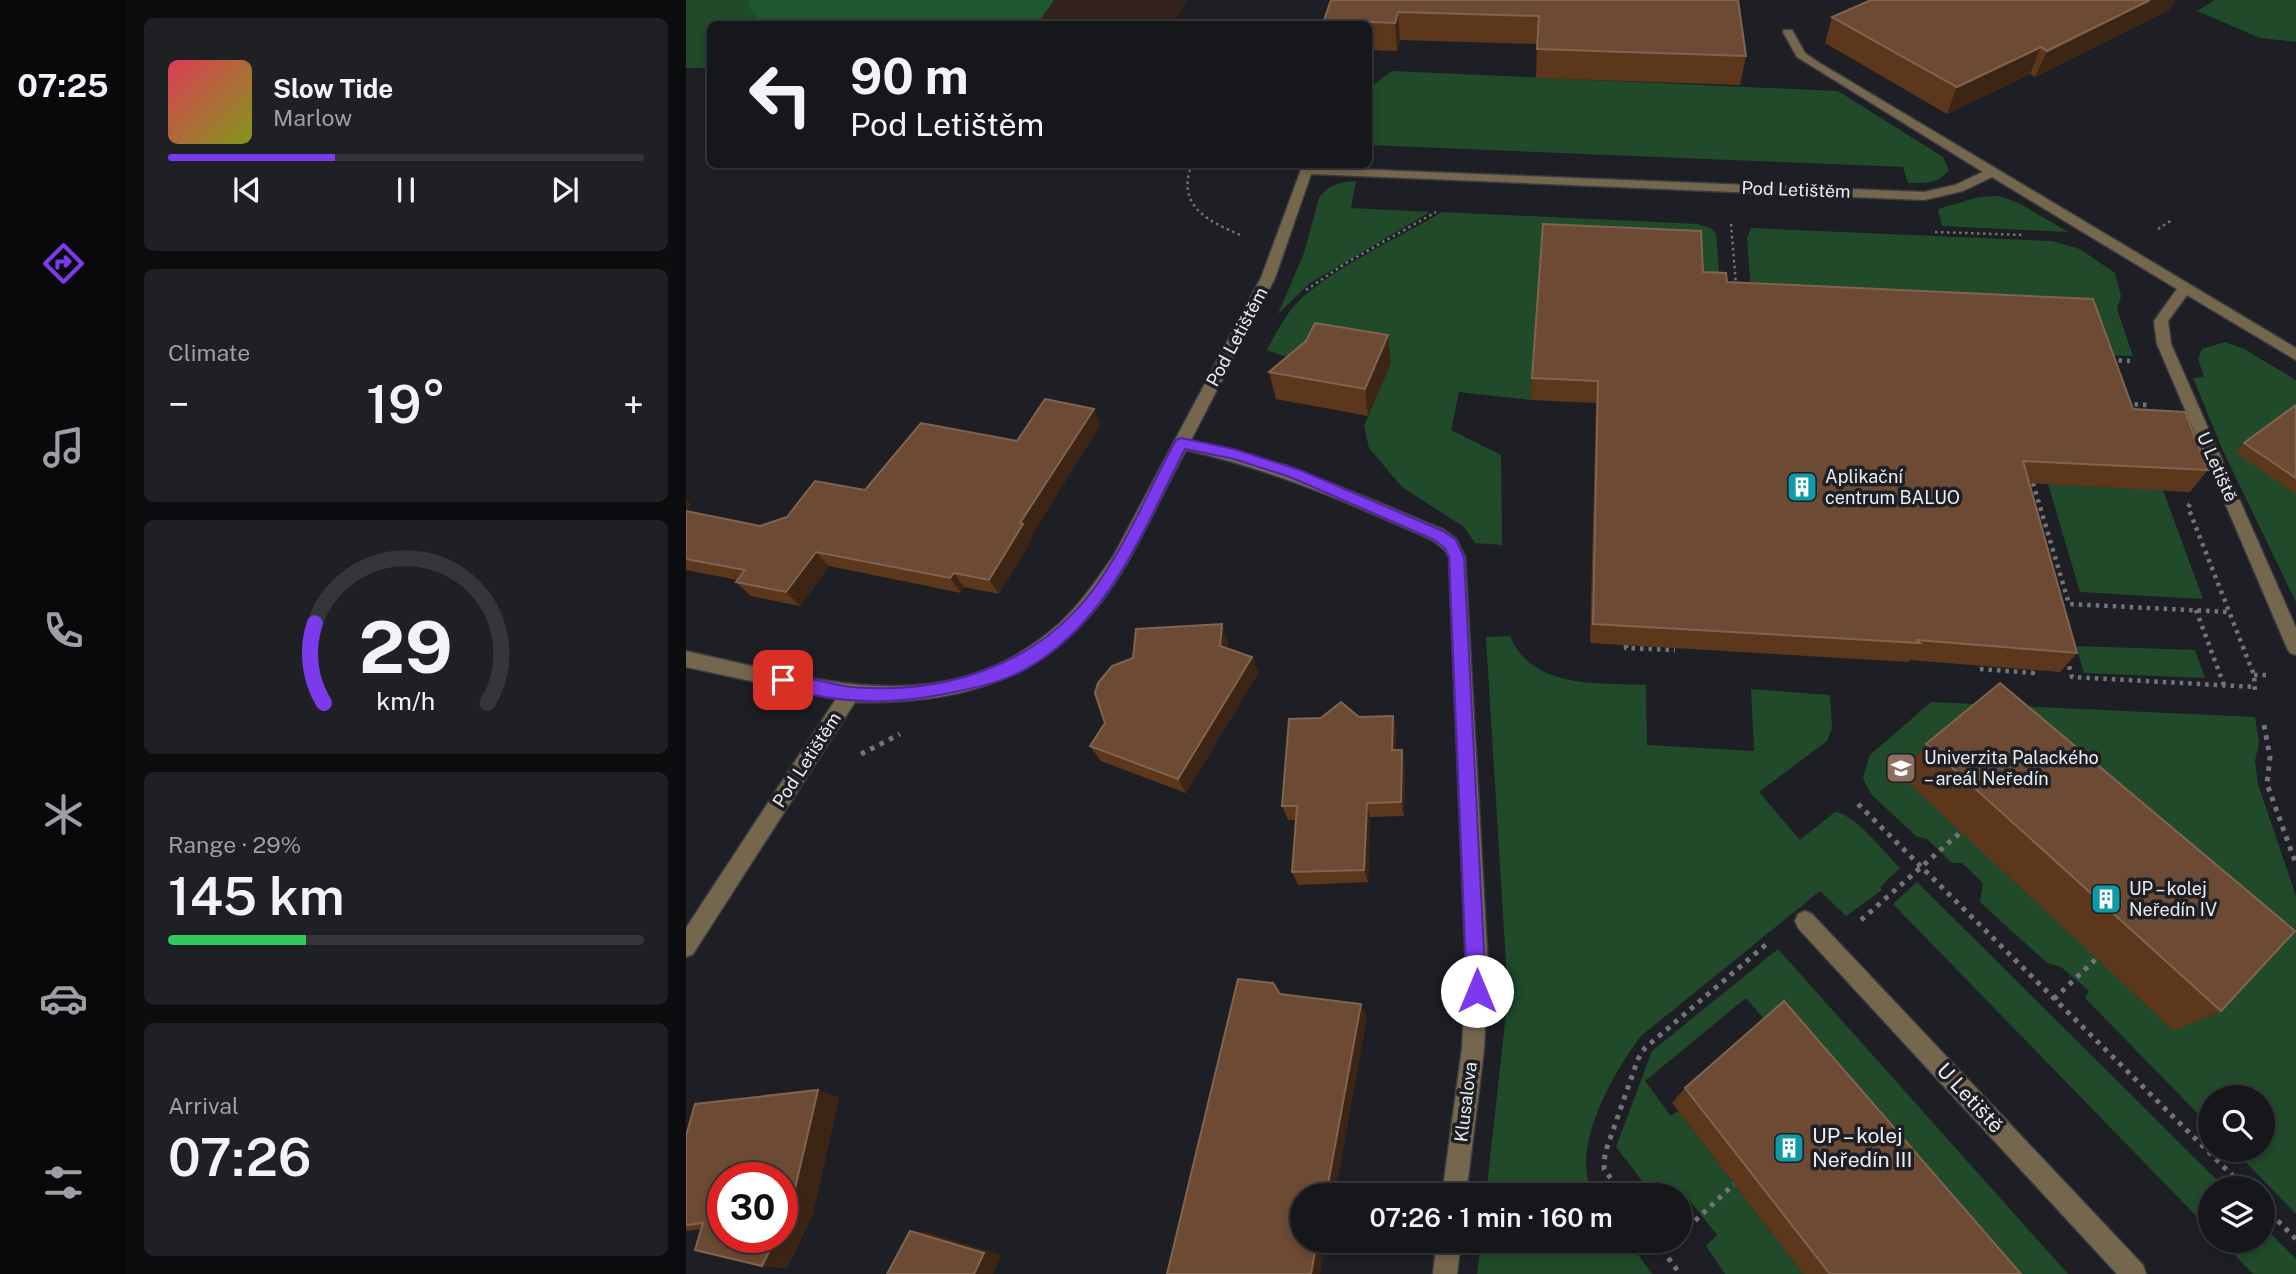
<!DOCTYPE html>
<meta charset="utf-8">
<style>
body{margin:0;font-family:"Public Sans",sans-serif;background:#1f2024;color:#f1f3f6;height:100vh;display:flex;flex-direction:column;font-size:26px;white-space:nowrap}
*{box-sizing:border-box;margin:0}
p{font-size:23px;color:#9e9fa3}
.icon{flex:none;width:38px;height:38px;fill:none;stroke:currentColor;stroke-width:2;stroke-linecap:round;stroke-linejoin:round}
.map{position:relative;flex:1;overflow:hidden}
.sheet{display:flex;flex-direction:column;gap:18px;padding:18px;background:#0c0d0f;width:560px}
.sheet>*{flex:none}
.hud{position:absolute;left:21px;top:21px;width:665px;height:147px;border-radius:10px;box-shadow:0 4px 10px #0003,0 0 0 2px #35363a;background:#16171b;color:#f1f3f6;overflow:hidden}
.tools{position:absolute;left:1512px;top:1085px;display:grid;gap:14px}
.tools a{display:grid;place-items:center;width:77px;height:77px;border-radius:50%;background:#16171b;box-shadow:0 4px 10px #0003,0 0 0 2px #35363a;font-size:35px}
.speed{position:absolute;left:21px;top:1162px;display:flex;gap:14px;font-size:35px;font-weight:700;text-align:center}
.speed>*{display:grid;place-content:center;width:91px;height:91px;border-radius:50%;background:#16171b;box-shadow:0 4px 10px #0003,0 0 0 2px #35363a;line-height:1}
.speed .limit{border:10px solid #d22;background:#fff;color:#111}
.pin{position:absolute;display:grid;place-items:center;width:60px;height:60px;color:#fff;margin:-30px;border-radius:14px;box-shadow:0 4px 10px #0006}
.me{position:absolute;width:77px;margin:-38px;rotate:0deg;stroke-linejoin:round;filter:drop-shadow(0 0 5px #0008)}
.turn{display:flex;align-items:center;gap:24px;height:147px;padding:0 28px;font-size:32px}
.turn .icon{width:91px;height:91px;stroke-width:2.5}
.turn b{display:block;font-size:49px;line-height:60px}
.big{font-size:52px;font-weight:600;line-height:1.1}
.sheet .card{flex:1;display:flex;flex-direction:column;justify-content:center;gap:10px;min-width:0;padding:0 24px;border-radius:10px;background:#1f2024}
.sheet .dial{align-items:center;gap:0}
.dial svg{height:182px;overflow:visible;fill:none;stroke:#35363a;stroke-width:7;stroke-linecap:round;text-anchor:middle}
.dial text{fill:#f1f3f6;stroke:none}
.song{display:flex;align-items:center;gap:21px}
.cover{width:84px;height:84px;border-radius:10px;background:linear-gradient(135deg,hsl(350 70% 55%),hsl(70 70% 35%))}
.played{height:7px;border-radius:4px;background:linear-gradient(90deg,#7c3aed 35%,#35363a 35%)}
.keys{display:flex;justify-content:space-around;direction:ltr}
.heat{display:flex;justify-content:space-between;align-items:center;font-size:38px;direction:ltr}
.charge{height:10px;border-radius:5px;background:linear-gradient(90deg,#34c759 29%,#35363a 0)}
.trip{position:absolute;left:604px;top:1183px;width:402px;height:70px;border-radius:35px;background:#16171b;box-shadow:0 4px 10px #0003,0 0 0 2px #35363a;font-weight:600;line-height:70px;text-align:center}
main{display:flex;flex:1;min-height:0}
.dock{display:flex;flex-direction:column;width:126px;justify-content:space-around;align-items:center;background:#09090b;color:#9e9fa3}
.dock .icon{width:49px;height:49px}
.dock .selected{color:#7c3aed}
.dock b{font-size:32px;color:#f1f3f6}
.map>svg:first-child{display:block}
</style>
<main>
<nav class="dock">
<b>07:25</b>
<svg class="icon selected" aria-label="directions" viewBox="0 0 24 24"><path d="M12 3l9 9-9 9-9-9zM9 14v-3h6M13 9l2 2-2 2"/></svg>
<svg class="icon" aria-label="music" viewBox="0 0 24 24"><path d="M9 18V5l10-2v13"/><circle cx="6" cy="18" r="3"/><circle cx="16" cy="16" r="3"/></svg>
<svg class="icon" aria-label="phone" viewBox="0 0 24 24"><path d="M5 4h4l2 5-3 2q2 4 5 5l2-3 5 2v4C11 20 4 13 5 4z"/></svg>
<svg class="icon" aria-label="climate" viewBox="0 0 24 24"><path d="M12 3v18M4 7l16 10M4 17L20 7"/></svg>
<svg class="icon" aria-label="car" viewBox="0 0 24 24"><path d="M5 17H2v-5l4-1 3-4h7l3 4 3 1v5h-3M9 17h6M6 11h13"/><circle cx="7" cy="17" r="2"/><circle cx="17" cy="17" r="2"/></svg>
<svg class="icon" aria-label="filters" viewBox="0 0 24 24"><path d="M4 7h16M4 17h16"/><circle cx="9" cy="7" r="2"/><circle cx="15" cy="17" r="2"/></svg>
</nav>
<section class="sheet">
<div class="card">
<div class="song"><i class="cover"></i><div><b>Slow Tide</b><p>Marlow</p></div></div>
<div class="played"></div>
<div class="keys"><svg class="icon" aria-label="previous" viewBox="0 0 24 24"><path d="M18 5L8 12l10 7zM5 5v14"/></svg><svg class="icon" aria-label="pause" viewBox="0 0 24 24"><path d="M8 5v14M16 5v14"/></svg><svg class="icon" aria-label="next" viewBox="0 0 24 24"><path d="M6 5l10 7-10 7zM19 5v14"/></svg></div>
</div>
<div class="card"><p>Climate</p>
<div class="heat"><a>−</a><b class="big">19°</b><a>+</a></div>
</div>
<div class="card dial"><svg viewBox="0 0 100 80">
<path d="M14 69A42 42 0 1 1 86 69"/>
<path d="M14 69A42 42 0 0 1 10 34" stroke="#7c3aed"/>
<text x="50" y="56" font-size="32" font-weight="700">29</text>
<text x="50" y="72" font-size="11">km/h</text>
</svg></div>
<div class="card"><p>Range · 29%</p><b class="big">145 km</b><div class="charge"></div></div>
<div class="card"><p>Arrival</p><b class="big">07:26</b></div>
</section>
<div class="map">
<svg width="1610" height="1274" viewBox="0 0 1610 1274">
<rect width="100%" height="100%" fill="#1e1f24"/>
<polygon fill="#34221c" points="368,0 501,0 488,24 351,24"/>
<g fill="#204a2a">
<polygon points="0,0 61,0 64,10 77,24 24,24 24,68 0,68"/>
<polygon points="1529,0 1610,0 1610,42 1574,38 1511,11"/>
<path d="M706,71L1152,91L1257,157L1263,170C1253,184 1238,183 1222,183L1217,167L683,145V88Z"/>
<path d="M670,181L665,208L744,212L624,283L592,314L618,253L633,198C643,184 655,182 670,181Z"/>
<polygon points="1312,196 1333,203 1382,232 1256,226 1252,209 1293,197"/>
<path d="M756,212L1012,224L1024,228L1030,233L1035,296L852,300L845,400L773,392L765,430L815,455L816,545L789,543L778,527L716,487L683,448L678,426L705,363C664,362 619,366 581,350C591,331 601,311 617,297C656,263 711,239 756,212Z"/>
<polygon points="1065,228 1366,241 1394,249 1429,273 1435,296 1431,309 1447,356 1405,355 1075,413 1061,238"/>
<polygon points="1539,342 1558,349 1610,380 1610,602 1537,451 1507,378 1518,377 1512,359 1516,349"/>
<polygon points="1362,484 1477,490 1517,599 1394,592"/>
<path d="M824,636C845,689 912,683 960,685L961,745L1068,751L1065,689L1144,695L1146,728L1141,741L1073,792L1114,840L1149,812C1169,814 1199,853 1214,868L1194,887L1196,890L1160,916L1134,891L955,1036C928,1071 880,1154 909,1195H800L822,996L800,637Z"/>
<polygon points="1390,646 1509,650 1519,678 1398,673"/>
<polygon points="1245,702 1569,717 1573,742 1569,761 1572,784 1610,896 1610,1214 1548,1150 1577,1150 1577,1097 1524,1097 1524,1126 1399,998 1403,991 1375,967 1361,963 1294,902 1297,883 1276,863 1266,863 1241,839 1230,836 1185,794 1177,778 1184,755"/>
<polygon points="1231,882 1539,1188 1524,1188 1524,1230 1207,904"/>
<polygon points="1092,949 1382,1274 1294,1274 1060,998 959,1081 985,1116 992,1111 1117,1274 1039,1274 1020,1246 1031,1235 1000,1196 994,1202 994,1195 967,1195 930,1147 966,1051"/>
<polygon points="1577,1226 1610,1259 1610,1274 1567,1274 1535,1241 1577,1241"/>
<polygon points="795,1241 942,1241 966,1274 791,1274"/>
</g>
<polygon fill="#1e582e" points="61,0 368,0 351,24 77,24 64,10"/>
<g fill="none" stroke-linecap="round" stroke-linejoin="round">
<g stroke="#3b3c41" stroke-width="3">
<g id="minor">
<path d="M1098,30H1106L1119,53L1132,62L1610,348V360L1501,295L1482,321L1485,344L1610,628V655L1604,653L1601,648L1471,344L1468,321L1491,289L1306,177L1277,191L1238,200L625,174L589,278L505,440L601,466L694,503L758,530L770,539L779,557L802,968L798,1049L780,1195H756L776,1049L780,968L763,557L758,549L746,540C666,504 586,469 500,450C480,487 462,526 441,563C379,672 289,705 169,702L7,954L0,957V928L150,699L0,667V651C132,680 262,725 375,622C396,602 412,578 428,555L575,278L616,167L1238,192L1269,185L1297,172L1111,57L1097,32Z"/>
<polygon points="1119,911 1126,914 1457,1265 1460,1274 1431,1274 1112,928 1109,921 1112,914"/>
<polygon points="751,1241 775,1241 771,1274 747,1274"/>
</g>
</g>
<g stroke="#737479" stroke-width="2.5" stroke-dasharray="2.5 3.5" stroke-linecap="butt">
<path d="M506,164C489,206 523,222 557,236"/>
<polyline points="1045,224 1050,285"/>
<polyline points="1472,229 1486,220"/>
<polyline points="1249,232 1338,235"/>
<polyline points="620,290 660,263 750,212"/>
</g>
<g stroke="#737479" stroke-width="4.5" stroke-dasharray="3.5 5" stroke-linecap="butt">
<polyline points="1424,360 1444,361"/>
<polyline points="1440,404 1463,405"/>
<polyline points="1347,483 1383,604 1543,612"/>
<polyline points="1504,504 1502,507 1568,675 1569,692"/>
<polyline points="1510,610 1538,685"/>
<polyline points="940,645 940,648 989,650"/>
<polyline points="1381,658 1386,677 1569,687"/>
<polyline points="1294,669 1347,673 1345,669"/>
<polyline points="1568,675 1585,675"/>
</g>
<g stroke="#737479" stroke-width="5" stroke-dasharray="4.5 6" stroke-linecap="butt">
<polyline points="1578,725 1584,757 1581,784 1610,864"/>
<polyline points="175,754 214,734"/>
<polyline points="1172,804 1559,1188"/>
<polyline points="1175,920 1275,832"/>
<polyline points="1368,999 1410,959"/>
<polyline points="937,1195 918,1169 919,1153 952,1059 959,1048 1083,942"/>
<polyline points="1577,1206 1610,1239"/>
<polyline points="994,1235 1048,1184"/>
<polyline points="970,1241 994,1274"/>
<polyline points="977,1251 988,1241"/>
</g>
<use href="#minor" fill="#75674e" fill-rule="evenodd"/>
</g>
<g fill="#5d371c">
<polygon points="645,0 1052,0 1060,56 1054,85 850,78 851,44 714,40 711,51 682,50 682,24 639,24 638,20"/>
<polygon points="1185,0 1489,0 1483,10 1349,77 1344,74 1261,114 1139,43 1146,17"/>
<polygon points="1017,272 1041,282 1447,409 1522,470 1504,492 1343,483 1391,653 1374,672 1224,660 1222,662 904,643 910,403 845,400 846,378"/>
<polygon points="702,335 705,363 682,416 590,399 583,372 620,341"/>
<polygon points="1610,405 1610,494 1550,453 1558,443"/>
<polygon points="408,409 414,425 345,536 346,539 313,594 278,587 275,593 143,566 114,606 65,596 50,582 51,580 0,570 0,500 5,505 0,511 74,526 179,490 331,441"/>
<polygon points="542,641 542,649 566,657 572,673 500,793 415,761 404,746"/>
<polygon points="707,716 710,732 709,750 719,765 718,816 684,817 682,882 612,885 606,872 610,820 602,820 596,806 673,717"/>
<polygon points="1240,744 1535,1011 1488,1031 1215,776"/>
<polygon points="999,1088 1335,1274 1117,1274 986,1103"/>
<polygon points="153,1097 127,1213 101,1268 76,1266 16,1229 0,1231 0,1136"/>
</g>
<g fill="#3d2516">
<polygon points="1464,0 1489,0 1483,10 1349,77 1361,51"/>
<polygon points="712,12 714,40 711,51 709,23"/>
<polygon points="1355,47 1344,74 1261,114 1271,87"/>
<polygon points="702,335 705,363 682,416 679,389"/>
<polygon points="408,409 414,425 345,536 346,539 313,594 303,580 334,523"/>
<polygon points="0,500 5,505 0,512"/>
<polygon points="130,552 143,566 114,606 100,592"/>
<polygon points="268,573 278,587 275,593 264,578"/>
<polygon points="536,624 542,641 541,662 534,646"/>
<polygon points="566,657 572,673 500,793 492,779"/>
<polygon points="707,716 710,732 709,765 706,750"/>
<polygon points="716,750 719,765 718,816 715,802"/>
<polygon points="681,803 684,817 682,882 678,870"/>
<polygon points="675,1004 681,1018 649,1195 640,1195"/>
<polygon points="132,1090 153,1097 127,1213 101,1268 76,1266 90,1237 96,1237 96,1225"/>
<polygon points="224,1231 244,1233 315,1255 307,1274 288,1274"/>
<polygon points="631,1241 640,1241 634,1274 625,1274"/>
</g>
<g fill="#6c4a33" stroke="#806450" stroke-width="2">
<polygon points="645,0 1052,0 1060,56 851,49 853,16 712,12 709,23 638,20"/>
<polygon points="1185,0 1464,0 1361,51 1355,47 1271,87 1146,17"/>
<polygon points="857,224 1015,231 1017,272 1040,273 1041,282 1407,299 1447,409 1499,412 1522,470 1337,461 1391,653 1231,640 1234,643 907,624 912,381 846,378"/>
<polygon points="629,323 702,335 679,389 583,372 620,341"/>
<polygon points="359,399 408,409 334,523 337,524 303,580 268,573 264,578 130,552 100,592 50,582 59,570 0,559 0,511 74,526 101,517 129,481 179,490 235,423 331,441"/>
<polygon points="1610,405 1610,478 1558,443"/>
<polygon points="536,624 534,646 566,657 492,779 404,746 419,723 409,693 412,683 426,666 447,658 450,629"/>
<polygon points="1314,683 1609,931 1535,1011 1240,744"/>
<polygon points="655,702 673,717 707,716 706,750 716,750 715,802 681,803 678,870 606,872 611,806 596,806 603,719 635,718"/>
<polygon points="552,979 587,983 594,994 675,1004 640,1195 616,1195 616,1241 631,1241 625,1274 481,1274"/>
<polygon points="1098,1001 1335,1274 1144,1274 999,1088"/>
<polygon points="132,1090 104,1210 96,1225 96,1178 37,1178 37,1237 90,1237 76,1266 9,1250 17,1223 0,1225 0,1136 9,1104"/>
<polygon points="224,1231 298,1253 288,1274 201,1274"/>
</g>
<path fill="#7c3aed" stroke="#51269a" stroke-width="2" d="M495,438L548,449L614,470L757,531L770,540L778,557L800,991L798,998L791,1001L784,998L781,991L763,557L759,548L747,539L604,477L548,459L499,449C458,528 422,624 340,669C313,684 283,689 254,695C200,705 143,703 91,685L89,680L91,675L97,673C119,677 143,684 165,687C258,695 350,666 407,590C441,544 463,489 490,440Z"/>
<defs>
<g id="building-square" transform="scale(1.575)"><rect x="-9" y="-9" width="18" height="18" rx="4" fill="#0f9aa8" stroke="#1e1f24"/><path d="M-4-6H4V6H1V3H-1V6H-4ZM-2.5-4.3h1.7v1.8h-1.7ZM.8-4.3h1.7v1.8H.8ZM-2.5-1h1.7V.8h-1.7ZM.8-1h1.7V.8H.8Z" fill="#fff"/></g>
<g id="university-square" transform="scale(1.575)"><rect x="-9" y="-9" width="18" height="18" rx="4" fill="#8d6e63" stroke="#1e1f24"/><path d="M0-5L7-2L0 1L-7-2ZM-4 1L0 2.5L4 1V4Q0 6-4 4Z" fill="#fff"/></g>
</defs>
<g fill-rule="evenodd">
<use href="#building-square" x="1116" y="487"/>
<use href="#university-square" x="1215" y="768"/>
<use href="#building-square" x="1420" y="899"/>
<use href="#building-square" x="1103" y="1148"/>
</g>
<g text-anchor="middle" stroke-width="7" stroke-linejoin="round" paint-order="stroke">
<g font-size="18" fill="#ebecf0" stroke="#1e1f24">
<text transform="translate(1110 190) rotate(2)" y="6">Pod Letištěm</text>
<text transform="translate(551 337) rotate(-62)" y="6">Pod Letištěm</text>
<text transform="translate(1531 467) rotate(66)" y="6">U Letiště</text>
<text transform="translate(121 760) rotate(-57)" y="6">Pod Letištěm</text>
<text transform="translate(780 1102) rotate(-83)" y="6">Klusalova</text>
</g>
<g font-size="18" fill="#ebecf0" stroke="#1e1f24" text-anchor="start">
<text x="1139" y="483">Aplikační<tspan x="1139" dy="21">centrum BALUO</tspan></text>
<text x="1238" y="764">Univerzita Palackého<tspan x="1238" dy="21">– areál Neředín</tspan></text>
<text x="1443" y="895">UP – kolej<tspan x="1443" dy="21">Neředín IV</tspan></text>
</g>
<g font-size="21" fill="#ebecf0" stroke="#1e1f24">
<text transform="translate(1284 1098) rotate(47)" y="7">U Letiště</text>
</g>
<g font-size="21" fill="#ebecf0" stroke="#1e1f24" text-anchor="start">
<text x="1126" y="1143">UP – kolej<tspan x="1126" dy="24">Neředín III</tspan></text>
</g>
</g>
</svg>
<div class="tools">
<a><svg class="icon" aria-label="search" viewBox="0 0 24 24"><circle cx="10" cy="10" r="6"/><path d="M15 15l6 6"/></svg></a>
<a><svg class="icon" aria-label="layers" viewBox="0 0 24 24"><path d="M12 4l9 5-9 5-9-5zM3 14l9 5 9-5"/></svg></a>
</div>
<div class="speed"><div class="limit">30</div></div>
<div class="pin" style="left:97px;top:680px;background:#d93025"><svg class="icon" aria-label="arrive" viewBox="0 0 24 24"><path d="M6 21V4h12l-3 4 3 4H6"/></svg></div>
<svg class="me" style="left:791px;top:991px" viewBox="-20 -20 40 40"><circle r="19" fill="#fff"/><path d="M0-13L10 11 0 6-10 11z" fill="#7c3aed"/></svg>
<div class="trip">07:26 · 1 min · 160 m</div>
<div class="hud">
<div class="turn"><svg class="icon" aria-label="left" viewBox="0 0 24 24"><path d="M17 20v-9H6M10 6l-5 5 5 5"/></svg><div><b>90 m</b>Pod Letištěm</div></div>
</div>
</div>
</main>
